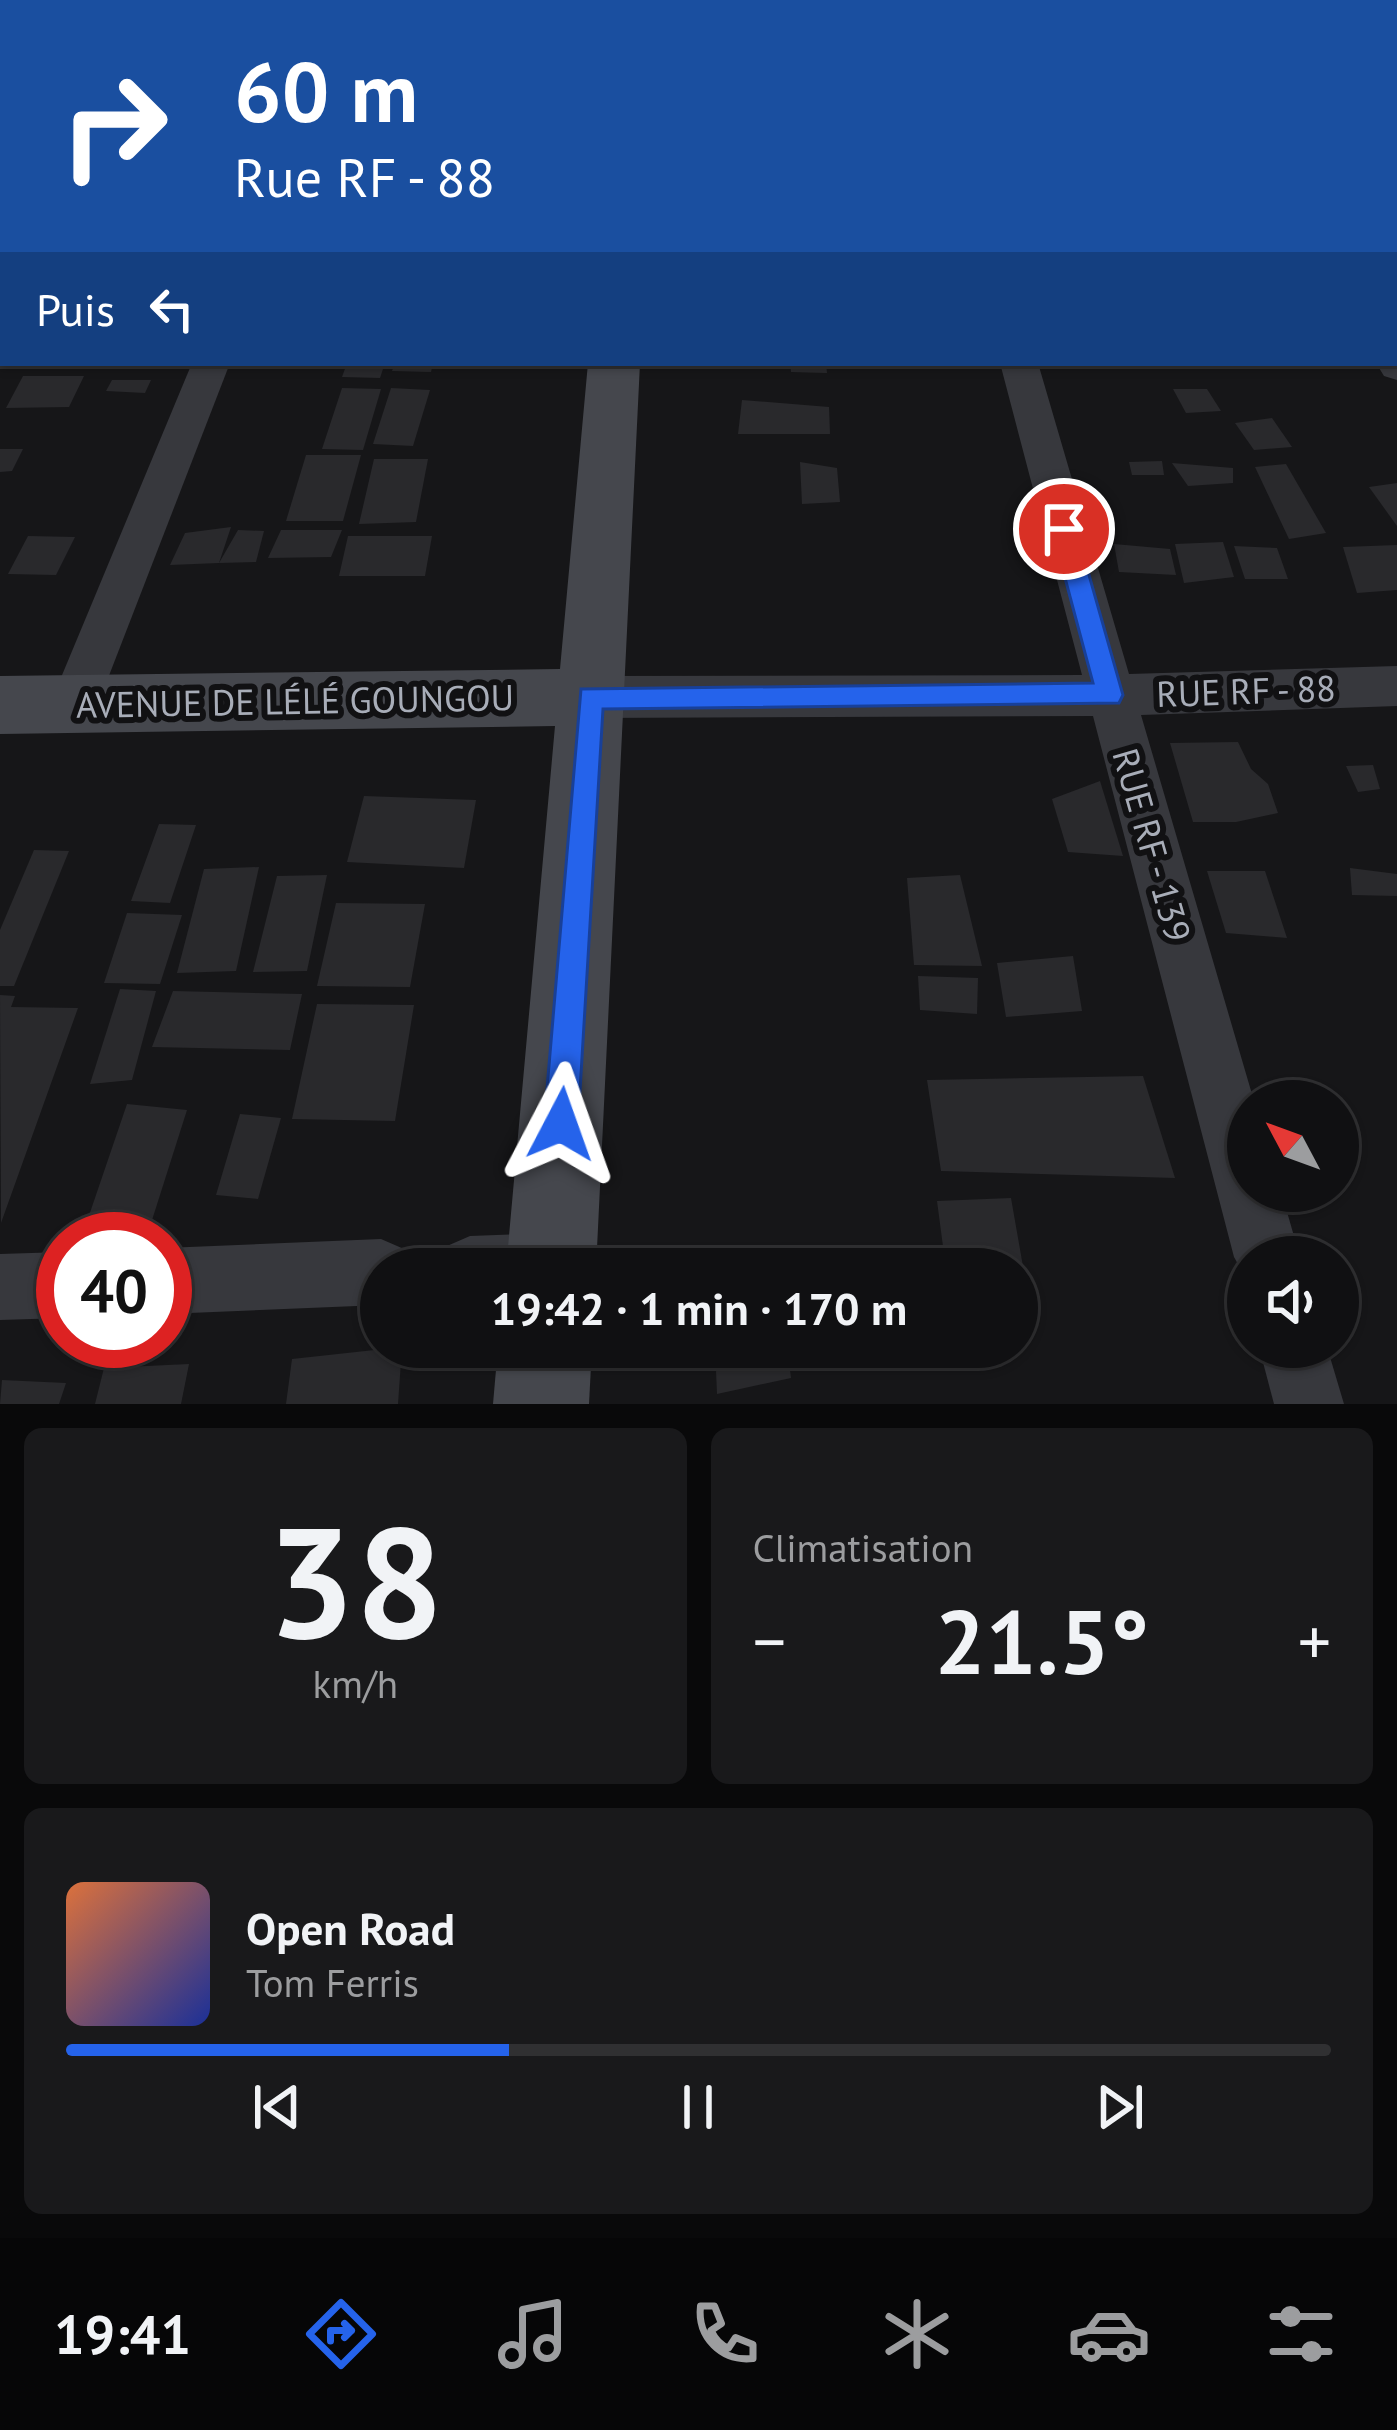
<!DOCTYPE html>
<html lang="fr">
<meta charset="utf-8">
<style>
body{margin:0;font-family:"PT Sans",sans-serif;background:#19191b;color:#f1f3f6;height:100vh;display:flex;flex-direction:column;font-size:45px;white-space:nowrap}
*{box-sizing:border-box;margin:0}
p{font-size:39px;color:#9c9d9f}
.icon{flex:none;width:66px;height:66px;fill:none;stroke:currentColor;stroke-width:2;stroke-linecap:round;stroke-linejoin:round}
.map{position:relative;height:1404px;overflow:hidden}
.details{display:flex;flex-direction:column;gap:24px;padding:24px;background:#09090a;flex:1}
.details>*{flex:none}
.banner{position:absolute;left:0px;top:0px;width:1398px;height:366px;box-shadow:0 3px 9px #0004,0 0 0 3px #303032;background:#1a4fa0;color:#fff;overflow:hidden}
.needle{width:78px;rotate:311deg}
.fabs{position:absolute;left:1227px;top:1080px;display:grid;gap:24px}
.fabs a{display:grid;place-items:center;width:132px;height:132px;border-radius:50%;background:#101012;box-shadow:0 3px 9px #0004,0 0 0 3px #303032;font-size:60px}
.speed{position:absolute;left:36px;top:1212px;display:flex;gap:24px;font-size:60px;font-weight:700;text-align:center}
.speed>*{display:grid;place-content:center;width:156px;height:156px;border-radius:50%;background:#101012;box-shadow:0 3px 9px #0004,0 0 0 3px #303032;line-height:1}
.speed .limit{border:18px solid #d22;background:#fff;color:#111}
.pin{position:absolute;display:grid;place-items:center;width:102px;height:102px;color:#fff;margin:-51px;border:6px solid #fff;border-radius:50%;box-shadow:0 3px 12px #0007}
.me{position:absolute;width:132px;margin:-66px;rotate:4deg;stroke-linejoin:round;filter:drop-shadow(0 0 9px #0008)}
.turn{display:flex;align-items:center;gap:42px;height:252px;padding:0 36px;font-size:54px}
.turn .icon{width:156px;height:156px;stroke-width:2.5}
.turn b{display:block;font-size:84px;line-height:102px}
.then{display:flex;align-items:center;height:114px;padding:0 36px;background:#0003;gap:24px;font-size:45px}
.big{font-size:90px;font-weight:700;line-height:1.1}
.details .card{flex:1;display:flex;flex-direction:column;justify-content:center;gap:18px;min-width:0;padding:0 42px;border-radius:18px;background:#19191b}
.details .dial{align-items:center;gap:0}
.dial b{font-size:156px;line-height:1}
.song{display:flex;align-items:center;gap:36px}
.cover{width:144px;height:144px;border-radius:18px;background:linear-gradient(135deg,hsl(20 70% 55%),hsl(230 70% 35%))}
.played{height:12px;border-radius:6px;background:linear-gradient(90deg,#2563eb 35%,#303032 35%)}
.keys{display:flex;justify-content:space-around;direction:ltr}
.heat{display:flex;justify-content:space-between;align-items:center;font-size:66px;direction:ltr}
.details .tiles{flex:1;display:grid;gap:24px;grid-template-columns:1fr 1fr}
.card:last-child{grid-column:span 2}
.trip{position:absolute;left:360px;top:1248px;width:678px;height:120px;border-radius:60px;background:#101012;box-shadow:0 3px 9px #0004,0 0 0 3px #303032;font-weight:700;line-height:120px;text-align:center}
.tab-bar{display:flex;height:192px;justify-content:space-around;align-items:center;background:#060607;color:#9c9d9f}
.tab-bar .icon{width:84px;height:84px}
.tab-bar .current{color:#2563eb}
.tab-bar b{font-size:54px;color:#f1f3f6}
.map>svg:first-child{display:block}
</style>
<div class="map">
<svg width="1397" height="1404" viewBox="0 0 1397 1404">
<rect width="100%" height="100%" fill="#161618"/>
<g fill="#29292c">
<polygon points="347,363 385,363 380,378 342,377"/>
<polygon points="395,363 433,363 431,372 392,371"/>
<polygon points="790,363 826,363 827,373 791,372"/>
<polygon points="23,376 84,376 69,407 6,408"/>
<polygon points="112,380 151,380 145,393 106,391"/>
<polygon points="342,388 381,389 363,450 322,449"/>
<polygon points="391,388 430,390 413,446 373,444"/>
<polygon points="1173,389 1207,389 1221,411 1186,413"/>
<polygon points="742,400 829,407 830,434 738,434"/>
<polygon points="1272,418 1292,447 1254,450 1235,423"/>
<polygon points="0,449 23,449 12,471 0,472"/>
<polygon points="306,455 361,455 343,521 286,521"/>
<polygon points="374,459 428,459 416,522 359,524"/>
<polygon points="1162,461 1164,475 1132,475 1129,462"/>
<polygon points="800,462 837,468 840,502 802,504"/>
<polygon points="1172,463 1233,468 1233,483 1188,486"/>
<polygon points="1286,464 1326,533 1289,539 1255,467"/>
<polygon points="1397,483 1397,526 1369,487"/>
<polygon points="231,527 219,563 170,565 185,533"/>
<polygon points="238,530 264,531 256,562 219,563"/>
<polygon points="281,530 342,530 331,557 268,558"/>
<polygon points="28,536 75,537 56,575 8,574"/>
<polygon points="348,536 432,536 425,576 339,576"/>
<polygon points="1223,542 1234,577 1184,583 1175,544"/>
<polygon points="1114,544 1170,549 1176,575 1119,572"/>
<polygon points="1397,545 1397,590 1357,593 1343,547"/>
<polygon points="1234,546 1277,548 1288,579 1245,579"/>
<polygon points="1238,742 1251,769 1268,784 1278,813 1236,822 1193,822 1170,743"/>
<polygon points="1373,765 1380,789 1358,792 1346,766"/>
<polygon points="1100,781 1123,856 1068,852 1052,799"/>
<polygon points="364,796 476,800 464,868 347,862"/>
<polygon points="159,824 196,825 170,903 131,901"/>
<polygon points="34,850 69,851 14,986 0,986 0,930"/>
<polygon points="259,867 236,971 177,973 204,869"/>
<polygon points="1350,868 1397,874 1397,896 1352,895"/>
<polygon points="1207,871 1265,871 1287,938 1226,933"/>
<polygon points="327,875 307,971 253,972 277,876"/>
<polygon points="960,875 982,966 914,965 907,878"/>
<polygon points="336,903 425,904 410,987 317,986"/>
<polygon points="127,913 182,915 160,984 104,983"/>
<polygon points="1073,956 1082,1011 1006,1017 997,963"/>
<polygon points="918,976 978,978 977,1014 920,1010"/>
<polygon points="120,989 156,991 132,1080 90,1084"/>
<polygon points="173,991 302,994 290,1050 152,1047"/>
<polygon points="0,995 15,996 11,1007 78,1008 1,1223"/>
<polygon points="317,1004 414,1005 395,1121 292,1119"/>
<polygon points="1143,1076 1175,1178 941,1171 927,1080"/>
<polygon points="127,1104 187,1110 146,1239 81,1239"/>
<polygon points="240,1114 281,1118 258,1199 216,1195"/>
<polygon points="1011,1198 1028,1295 1017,1296 1017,1269 946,1269 937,1201"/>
<polygon points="402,1347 398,1404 286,1404 292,1359"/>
<polygon points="715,1347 787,1347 791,1378 717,1394"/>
<polygon points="189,1364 181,1404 95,1404 104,1368"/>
<polygon points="2,1380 66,1383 59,1404 0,1404"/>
</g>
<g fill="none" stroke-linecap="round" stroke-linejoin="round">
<g fill="#37383d" fill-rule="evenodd">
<polygon points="1172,0 1198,0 1200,3 1174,3"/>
<polygon points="1397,2 1397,18 1395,18 1391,3"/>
<polygon points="3,119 3,140 0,141 0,120"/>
<polygon points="1395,350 1397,351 1397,380 1384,376 1376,363 1395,363"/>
<polygon points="192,363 230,363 98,704 91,719 74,725 57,719 50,704"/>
<polygon points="1000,363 1038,363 1129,674 1397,666 1397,706 1141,715 1254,1101 1248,1101 1248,1191 1281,1191 1300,1257 1248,1257 1248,1282 1234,1257 1093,716 590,718 573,712 566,697 573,682 590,676 1082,675"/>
<polygon points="551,1233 574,1243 582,1269 437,1269 447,1246 470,1236"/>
<polygon points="381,1239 404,1249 413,1269 381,1269 381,1305 165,1314 165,1248"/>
<polygon points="63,1252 63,1318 0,1320 0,1254"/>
<polygon points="1259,1347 1327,1347 1344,1404 1274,1404"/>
</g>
<g fill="#45474d" fill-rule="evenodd">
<rect x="621" y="0" width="36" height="3"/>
<polygon points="588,363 640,363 596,1269 506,1269 555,726 0,734 0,676 560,669"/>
<polygon points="498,1347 592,1347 589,1404 493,1404"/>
</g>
</g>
<polygon fill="#2563eb" stroke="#184099" stroke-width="3" points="1064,520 1076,529 1123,695 1119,703 603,709 578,1124 573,1136 561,1141 549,1136 544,1124 581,689 1093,683 1052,529"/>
<g text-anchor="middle" stroke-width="12" stroke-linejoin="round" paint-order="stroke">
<g font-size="36" fill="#a8adb8" stroke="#111113">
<text transform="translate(1246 691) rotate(-2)" y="13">RUE RF - 88</text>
<text transform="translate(295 701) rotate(-1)" y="13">AVENUE DE LÉLÉ GOUNGOU</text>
<text transform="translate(1152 845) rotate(74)" y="13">RUE RF - 139</text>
</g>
</g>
</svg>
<div class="fabs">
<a><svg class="needle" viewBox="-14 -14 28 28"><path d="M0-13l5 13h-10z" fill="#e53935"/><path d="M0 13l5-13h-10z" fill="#9c9d9f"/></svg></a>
<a><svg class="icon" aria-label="sound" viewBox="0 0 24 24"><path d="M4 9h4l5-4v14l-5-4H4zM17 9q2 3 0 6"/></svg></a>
</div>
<div class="speed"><div class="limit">40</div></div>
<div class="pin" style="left:1064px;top:529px;background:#d93025"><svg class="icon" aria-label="arrive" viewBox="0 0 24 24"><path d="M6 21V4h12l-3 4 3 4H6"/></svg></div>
<svg class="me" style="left:561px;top:1124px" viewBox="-20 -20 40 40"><path d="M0-17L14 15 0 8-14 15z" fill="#2563eb" stroke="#fff" stroke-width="4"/></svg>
<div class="trip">19:42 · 1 min · 170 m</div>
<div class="banner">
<div class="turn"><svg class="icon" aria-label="right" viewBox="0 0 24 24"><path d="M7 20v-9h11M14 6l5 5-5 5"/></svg><div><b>60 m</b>Rue RF - 88</div></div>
<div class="then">Puis<svg class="icon" aria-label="left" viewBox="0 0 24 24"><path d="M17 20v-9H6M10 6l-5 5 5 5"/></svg></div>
</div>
</div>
<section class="details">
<div class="tiles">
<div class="card dial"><b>38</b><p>km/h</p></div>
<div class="card"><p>Climatisation</p>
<div class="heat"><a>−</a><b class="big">21.5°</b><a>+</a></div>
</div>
<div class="card">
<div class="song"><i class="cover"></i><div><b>Open Road</b><p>Tom Ferris</p></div></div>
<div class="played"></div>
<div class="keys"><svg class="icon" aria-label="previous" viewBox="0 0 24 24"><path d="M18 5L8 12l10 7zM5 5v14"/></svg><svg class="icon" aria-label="pause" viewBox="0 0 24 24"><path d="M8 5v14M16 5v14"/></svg><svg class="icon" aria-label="next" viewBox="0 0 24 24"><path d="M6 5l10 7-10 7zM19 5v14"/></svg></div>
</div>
</div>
</section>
<nav class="tab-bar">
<b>19:41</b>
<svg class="icon current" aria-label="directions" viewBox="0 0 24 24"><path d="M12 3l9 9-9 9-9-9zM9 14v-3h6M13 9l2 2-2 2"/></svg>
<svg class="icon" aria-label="music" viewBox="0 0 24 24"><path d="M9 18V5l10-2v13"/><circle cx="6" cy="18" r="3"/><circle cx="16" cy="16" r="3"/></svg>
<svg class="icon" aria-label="phone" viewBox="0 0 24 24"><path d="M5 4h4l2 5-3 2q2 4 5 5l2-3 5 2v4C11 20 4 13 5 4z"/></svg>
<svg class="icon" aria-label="climate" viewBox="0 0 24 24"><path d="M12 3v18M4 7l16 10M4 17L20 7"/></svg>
<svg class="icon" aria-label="car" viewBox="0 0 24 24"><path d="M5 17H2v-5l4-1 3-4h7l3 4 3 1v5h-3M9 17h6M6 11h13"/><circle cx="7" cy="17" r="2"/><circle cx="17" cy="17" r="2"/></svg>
<svg class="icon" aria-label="filters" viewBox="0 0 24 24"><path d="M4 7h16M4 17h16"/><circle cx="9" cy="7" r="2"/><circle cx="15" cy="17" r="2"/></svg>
</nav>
